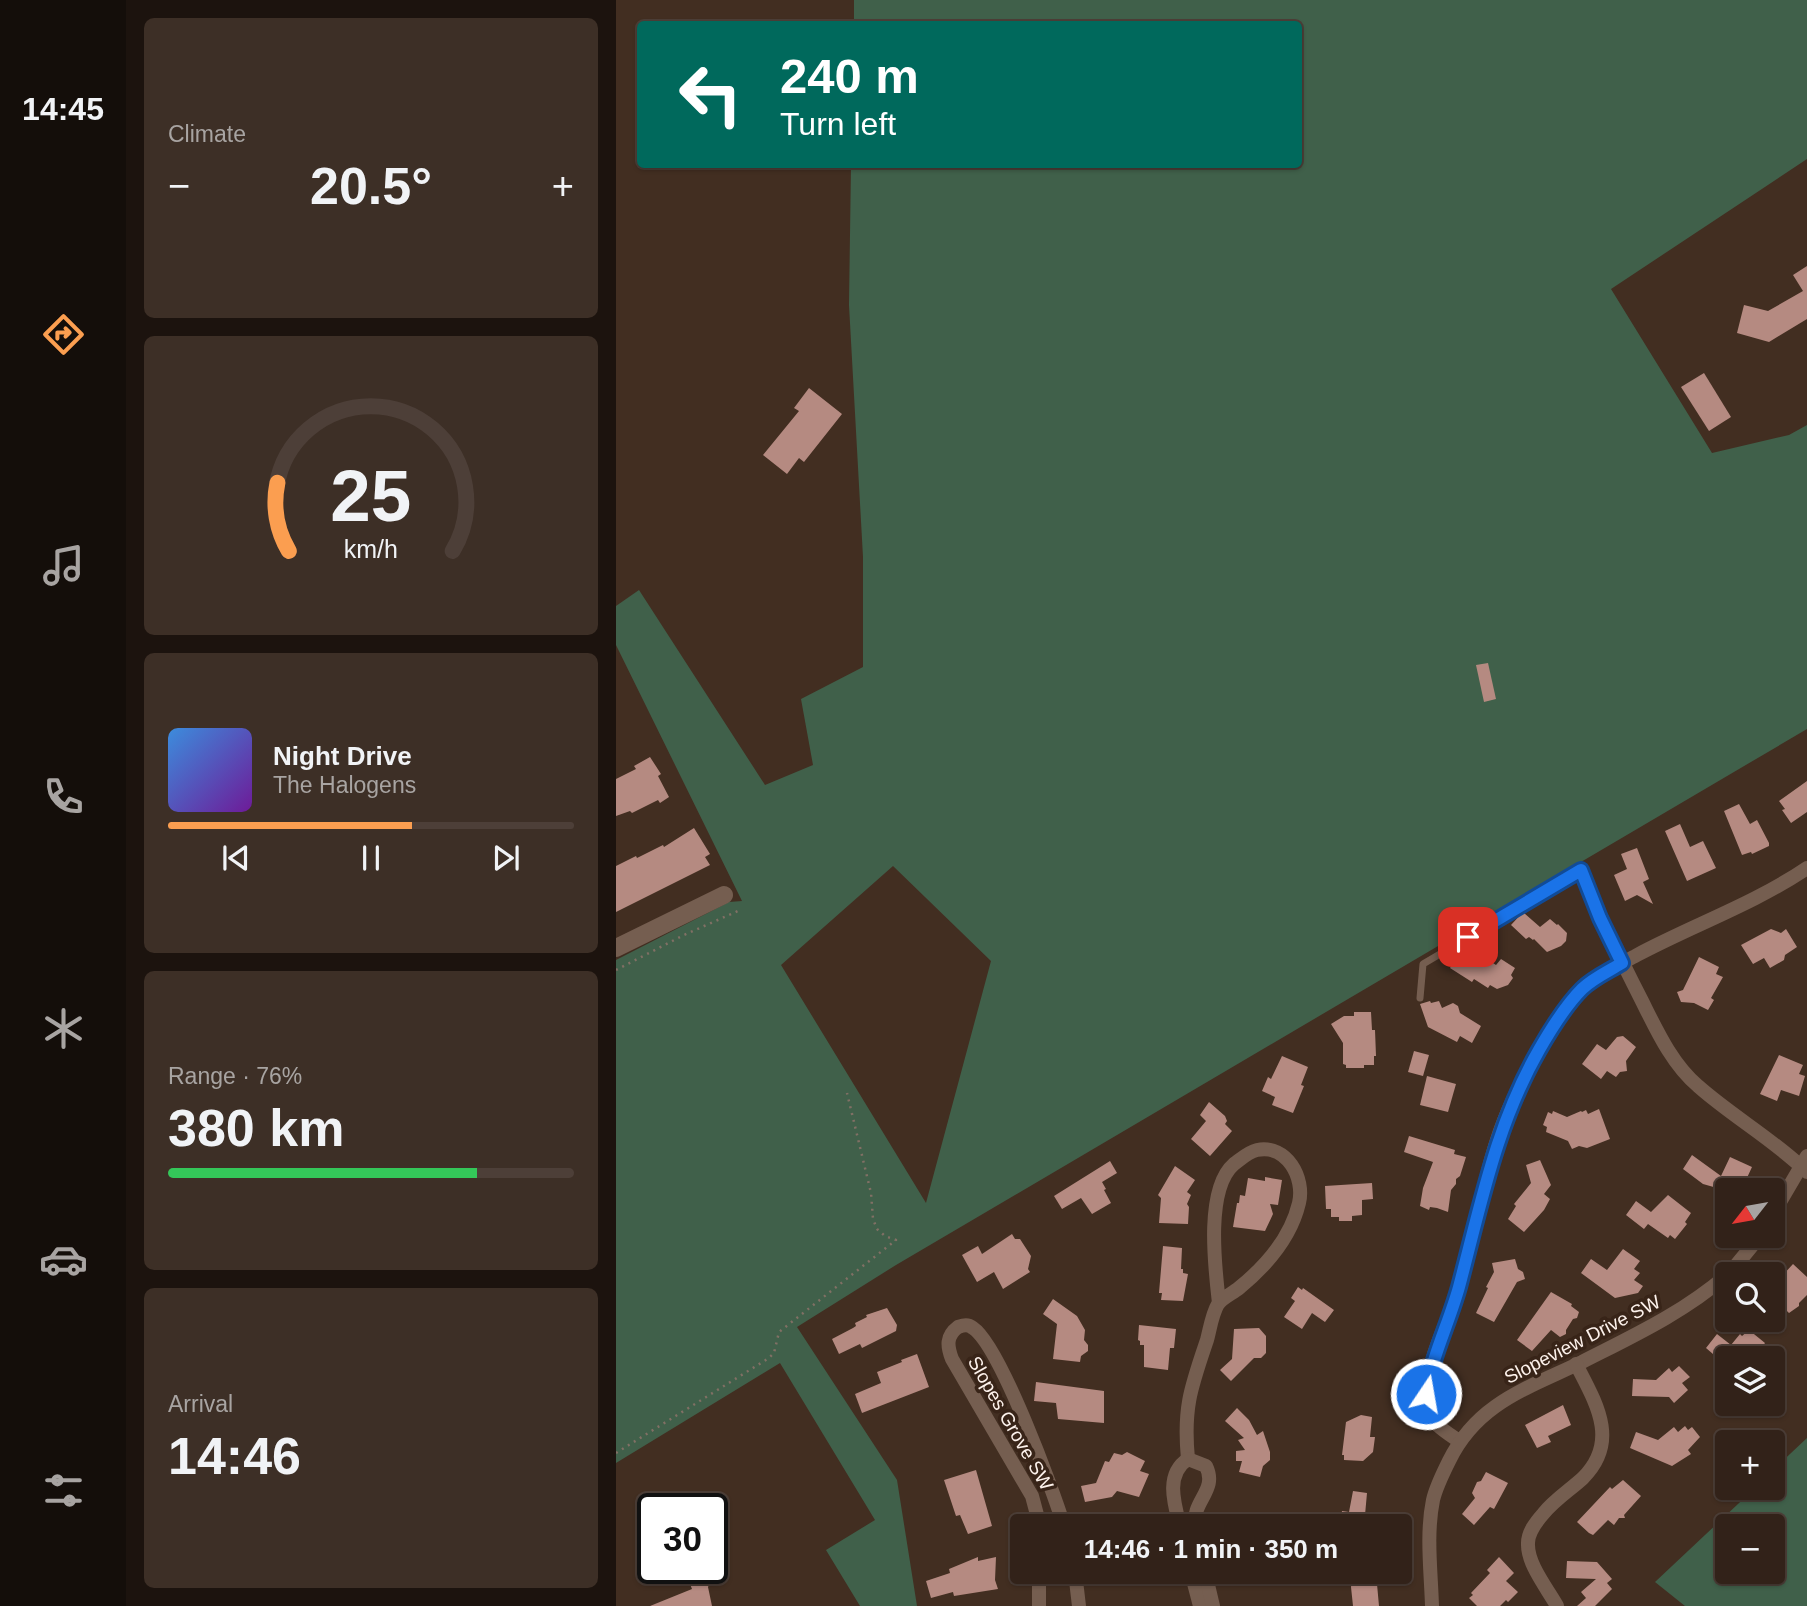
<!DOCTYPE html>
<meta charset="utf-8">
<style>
body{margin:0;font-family:Arial,sans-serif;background:#3d2f26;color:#f1f3f6;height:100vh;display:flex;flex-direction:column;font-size:26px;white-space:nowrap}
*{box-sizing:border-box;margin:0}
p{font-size:23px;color:#a8a4a2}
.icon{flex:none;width:38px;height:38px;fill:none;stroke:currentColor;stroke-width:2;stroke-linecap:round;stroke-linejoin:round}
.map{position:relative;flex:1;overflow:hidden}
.drawer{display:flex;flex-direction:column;gap:18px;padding:18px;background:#1c130e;width:490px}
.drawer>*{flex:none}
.guide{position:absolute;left:21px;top:21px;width:665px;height:147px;border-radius:7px;box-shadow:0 2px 5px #0004,0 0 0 2px #4d3f38;background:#00695c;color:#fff;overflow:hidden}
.needle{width:46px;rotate:239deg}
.tools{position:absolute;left:1099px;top:1178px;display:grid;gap:14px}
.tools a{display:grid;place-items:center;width:70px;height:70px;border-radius:7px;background:#322219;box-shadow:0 2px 5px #0004,0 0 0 2px #4d3f38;font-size:35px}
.speed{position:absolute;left:21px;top:1493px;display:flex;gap:14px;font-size:35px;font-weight:700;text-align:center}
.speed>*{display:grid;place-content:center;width:91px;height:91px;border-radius:50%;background:#322219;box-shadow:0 2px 5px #0004,0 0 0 2px #4d3f38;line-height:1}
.speed .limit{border:4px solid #111;border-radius:10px;background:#fff;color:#111}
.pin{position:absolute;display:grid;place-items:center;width:60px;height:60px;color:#fff;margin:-30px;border-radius:14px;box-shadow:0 4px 10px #0006}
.me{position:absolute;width:77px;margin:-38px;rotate:12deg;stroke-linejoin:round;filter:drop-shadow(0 0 5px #0008)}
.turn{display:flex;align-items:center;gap:24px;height:147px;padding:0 28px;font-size:32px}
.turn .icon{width:91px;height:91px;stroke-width:2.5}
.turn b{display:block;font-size:49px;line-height:60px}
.big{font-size:52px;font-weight:600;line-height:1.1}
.drawer .widget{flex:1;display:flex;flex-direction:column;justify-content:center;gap:10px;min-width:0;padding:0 24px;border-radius:10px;background:#3d2f26}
.drawer .dial{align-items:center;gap:0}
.dial svg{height:182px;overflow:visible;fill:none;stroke:#4d3f38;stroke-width:7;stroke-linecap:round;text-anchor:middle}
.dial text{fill:#f1f3f6;stroke:none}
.song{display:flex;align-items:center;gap:21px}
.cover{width:84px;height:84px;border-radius:10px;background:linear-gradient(135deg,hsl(210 70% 55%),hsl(280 70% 35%))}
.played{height:7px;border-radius:4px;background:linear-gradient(90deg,#fb9e50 60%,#4d3f38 60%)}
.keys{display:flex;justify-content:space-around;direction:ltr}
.heat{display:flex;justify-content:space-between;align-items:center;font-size:38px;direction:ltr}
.charge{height:10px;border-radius:5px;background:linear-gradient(90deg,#34c759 76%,#4d3f38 0)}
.trip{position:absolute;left:394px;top:1514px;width:402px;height:70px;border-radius:7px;background:#322219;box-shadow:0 2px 5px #0004,0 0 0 2px #4d3f38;font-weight:600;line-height:70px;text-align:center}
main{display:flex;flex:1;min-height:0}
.dock{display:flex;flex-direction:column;width:126px;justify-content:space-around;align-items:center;background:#140e0a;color:#a8a4a2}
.dock .icon{width:49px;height:49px}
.dock .active{color:#fb9e50}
.dock b{font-size:32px;color:#f1f3f6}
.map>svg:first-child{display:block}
</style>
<main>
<nav class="dock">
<b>14:45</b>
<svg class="icon active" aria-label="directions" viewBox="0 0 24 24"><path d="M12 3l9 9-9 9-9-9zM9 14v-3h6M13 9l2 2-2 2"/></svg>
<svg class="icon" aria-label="music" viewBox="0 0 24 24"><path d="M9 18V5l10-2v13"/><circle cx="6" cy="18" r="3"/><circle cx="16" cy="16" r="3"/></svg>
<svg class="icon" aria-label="phone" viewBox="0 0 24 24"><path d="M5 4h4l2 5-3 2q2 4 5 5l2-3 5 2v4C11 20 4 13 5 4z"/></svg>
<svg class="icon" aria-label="climate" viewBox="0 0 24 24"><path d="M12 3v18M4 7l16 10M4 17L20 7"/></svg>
<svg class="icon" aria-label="car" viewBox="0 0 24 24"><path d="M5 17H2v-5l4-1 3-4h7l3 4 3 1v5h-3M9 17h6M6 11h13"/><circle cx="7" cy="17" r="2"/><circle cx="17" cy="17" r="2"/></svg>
<svg class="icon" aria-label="filters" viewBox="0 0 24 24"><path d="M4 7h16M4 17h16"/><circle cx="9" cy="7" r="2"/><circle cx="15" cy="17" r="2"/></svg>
</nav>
<section class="drawer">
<div class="widget"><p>Climate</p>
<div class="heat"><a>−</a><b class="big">20.5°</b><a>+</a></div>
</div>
<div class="widget dial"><svg viewBox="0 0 100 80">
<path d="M14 69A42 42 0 1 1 86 69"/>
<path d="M14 69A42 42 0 0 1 9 39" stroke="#fb9e50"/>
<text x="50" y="56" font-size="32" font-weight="700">25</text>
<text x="50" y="72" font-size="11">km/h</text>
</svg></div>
<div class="widget">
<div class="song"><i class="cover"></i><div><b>Night Drive</b><p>The Halogens</p></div></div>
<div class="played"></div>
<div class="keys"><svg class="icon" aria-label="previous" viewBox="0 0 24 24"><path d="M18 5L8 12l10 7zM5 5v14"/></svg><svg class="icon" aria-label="pause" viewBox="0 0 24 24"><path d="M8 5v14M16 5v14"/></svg><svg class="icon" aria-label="next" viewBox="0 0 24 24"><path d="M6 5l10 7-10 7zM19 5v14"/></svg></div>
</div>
<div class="widget"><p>Range · 76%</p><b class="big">380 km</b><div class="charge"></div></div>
<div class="widget"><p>Arrival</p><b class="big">14:46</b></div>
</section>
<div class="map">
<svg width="1191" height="1606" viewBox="0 0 1191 1606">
<rect width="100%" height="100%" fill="#422e21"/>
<g fill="#40604a" fill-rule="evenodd">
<path d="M238,0H1191V159L995,289L1096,453L1173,435L1191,425V729L280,1265L181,1327L281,1480L301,1606H244L210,1550L259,1520L164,1363L0,1463V960L113,902L126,901L0,645V606L23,590L149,785L197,765L185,699L247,667V557L233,305L235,165L682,164V24H238ZM277,866L375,961L310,1203L165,965Z"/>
<path d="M1191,1438V1606H1069L1039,1582L1139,1488H1157V1470ZM1111,1526H1157V1572H1111Z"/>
</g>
<g fill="#b58a81">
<polygon points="1191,266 1191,319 1153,342 1121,333 1128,305 1152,311 1187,291 1177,275"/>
<polygon points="1088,373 1115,417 1093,431 1065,387"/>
<polygon points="193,388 226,414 188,462 183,458 171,474 147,455 183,411 178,408"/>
<polygon points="872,663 880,699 868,702 860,665"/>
<polygon points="34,757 45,774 42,776 53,797 44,803 42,800 16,813 14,811 0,816 0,779 20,769 18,766"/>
<polygon points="1191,781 1191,812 1175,823 1166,810 1169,809 1163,801"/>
<polygon points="1123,804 1134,824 1141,820 1153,843 1153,846 1136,854 1135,852 1126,855 1108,811"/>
<polygon points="1064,824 1074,847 1087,841 1100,868 1071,881 1049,831"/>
<polygon points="78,828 94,854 89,857 94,865 0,912 0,866 20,856 21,858 47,845 48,847"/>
<polygon points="1021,848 1033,879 1027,882 1037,904 1021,895 1009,901 998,875 1011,869 1005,854"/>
<polygon points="907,912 924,927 934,919 941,925 942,924 951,933 950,941 945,946 931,952 918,939 917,940 913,937 910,939 895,925"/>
<polygon points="1155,929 1165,933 1170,929 1181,947 1169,955 1168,960 1154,968 1148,958 1137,964 1125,945"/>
<polygon points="843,953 862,966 868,957 880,965 885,959 899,968 895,975 897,978 892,985 881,989 874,985 872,988 858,979 856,982 834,968"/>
<polygon points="1083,957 1103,967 1100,974 1107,977 1095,998 1098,1000 1092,1010 1078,1003 1065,1002 1061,992 1067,990"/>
<polygon points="814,1001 815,1003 823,1001 826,1008 837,1003 842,1006 844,1013 865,1026 856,1043 844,1036 841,1042 812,1027 804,1004"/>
<polygon points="738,1012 755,1012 756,1030 759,1030 760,1056 758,1056 758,1065 748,1065 748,1068 730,1068 730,1065 727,1064 727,1043 715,1024 728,1016 738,1016"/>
<polygon points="1007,1036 1020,1047 1010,1061 1011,1071 1004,1072 1000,1077 991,1071 985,1079 966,1064 981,1044 990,1050 1001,1037"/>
<polygon points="798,1051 813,1055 807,1076 792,1072"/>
<polygon points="1163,1055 1187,1065 1183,1074 1189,1076 1183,1096 1165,1090 1161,1101 1144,1094"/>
<polygon points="666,1056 692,1067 685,1085 688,1086 677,1113 656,1105 659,1097 646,1091 652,1077 655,1079"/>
<polygon points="811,1076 840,1084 832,1112 804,1105"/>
<polygon points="593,1102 609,1116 611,1121 609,1124 616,1131 594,1156 575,1139 590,1121 584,1115"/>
<polygon points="983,1109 994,1139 971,1148 963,1146 956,1149 952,1141 930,1132 931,1127 927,1125 932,1112 936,1114 937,1111 951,1117 965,1111 966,1112 970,1110 972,1114"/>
<polygon points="793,1136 839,1150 838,1154 850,1157 844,1176 840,1179 840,1184 835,1190 832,1212 821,1208 814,1207 813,1210 804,1206 807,1188 817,1162 788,1152"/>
<polygon points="1076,1155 1105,1176 1114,1157 1136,1167 1130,1180 1136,1182 1132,1190 1108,1190 1087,1184 1067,1169"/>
<polygon points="924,1160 935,1185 928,1194 934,1199 928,1210 908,1232 892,1219 900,1206 898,1204 915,1183 910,1165"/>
<polygon points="494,1161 501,1173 486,1182 490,1189 488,1190 495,1203 476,1214 465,1198 446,1209 438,1196"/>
<polygon points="559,1166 579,1180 571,1192 575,1195 571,1204 573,1207 572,1224 543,1223 545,1198 542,1195"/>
<polygon points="649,1177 666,1180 662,1205 654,1204 657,1214 649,1231 617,1227 621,1203 623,1203 624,1195 629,1196 632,1178 649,1181"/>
<polygon points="756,1183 757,1199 746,1200 746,1215 736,1216 736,1221 723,1221 723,1217 715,1217 715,1209 710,1209 709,1186"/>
<polygon points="1052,1195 1075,1213 1069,1222 1071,1224 1059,1239 1054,1235 1052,1238 1032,1224 1028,1229 1010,1215 1020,1201 1035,1212"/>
<polygon points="396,1234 399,1239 404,1239 415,1256 412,1269 414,1272 387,1289 378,1272 361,1282 346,1255 362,1246 366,1254"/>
<polygon points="547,1246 566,1248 565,1269 567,1269 567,1273 572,1274 567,1301 545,1300 546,1293 543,1293"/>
<polygon points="1007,1249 1024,1261 1018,1269 1024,1273 1018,1280 1027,1286 1022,1293 999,1298 965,1273 975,1259 991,1270"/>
<polygon points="899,1259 902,1269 907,1272 909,1279 901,1282 878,1322 860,1313 872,1288 870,1287 878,1272 876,1263"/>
<polygon points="1177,1264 1191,1277 1191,1295 1183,1303 1183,1306 1173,1313 1167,1307 1163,1311 1157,1304 1157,1295 1171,1281 1166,1276"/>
<polygon points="682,1287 686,1290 687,1288 718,1310 709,1322 696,1313 686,1329 668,1317 679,1301 675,1298"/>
<polygon points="935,1292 956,1304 955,1306 963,1312 961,1318 957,1319 950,1330 950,1334 944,1337 935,1330 916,1351 901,1340"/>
<polygon points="437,1299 461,1316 469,1330 468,1340 472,1345 472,1351 465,1356 464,1362 437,1359 441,1324 427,1314"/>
<polygon points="271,1308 281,1325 280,1331 246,1348 244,1344 223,1354 216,1339 237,1328 240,1326 239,1323 251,1317 250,1315"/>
<polygon points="523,1325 560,1329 558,1348 554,1348 552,1370 528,1367 528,1345 524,1345 524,1341 522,1340"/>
<polygon points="643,1328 650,1336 650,1353 645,1358 638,1358 615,1381 604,1370 616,1359 618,1329"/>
<polygon points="1133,1330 1149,1343 1144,1350 1154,1358 1111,1358 1111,1366 1090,1348 1101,1334 1115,1345 1124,1334 1126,1336"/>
<polygon points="301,1354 313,1387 246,1413 239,1394 265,1383 261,1372 286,1362 285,1360"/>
<polygon points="1063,1366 1074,1377 1066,1383 1072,1390 1058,1403 1053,1397 1016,1396 1017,1379 1040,1380 1053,1368 1056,1372"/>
<polygon points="420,1382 488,1391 488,1423 442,1419 440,1403 418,1401"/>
<polygon points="947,1405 955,1425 932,1436 935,1442 921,1448 909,1425"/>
<polygon points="621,1408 633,1420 641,1435 647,1431 654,1452 654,1460 647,1466 644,1477 623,1472 626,1461 620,1461 620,1451 629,1450 622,1440 628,1438 609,1421"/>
<polygon points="745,1415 756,1417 754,1437 759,1437 757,1452 747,1461 728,1460 728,1455 726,1455 730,1422"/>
<polygon points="1069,1426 1072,1430 1076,1427 1084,1437 1072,1450 1075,1454 1056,1466 1014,1448 1020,1432 1042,1440 1058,1427 1062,1432"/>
<polygon points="511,1452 529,1461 524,1471 533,1474 523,1497 501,1491 496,1497 469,1502 465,1486 480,1483 489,1461 493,1462 498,1453 506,1455"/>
<polygon points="360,1470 376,1526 352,1534 344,1515 340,1516 328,1480"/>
<polygon points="870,1472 892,1483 878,1509 874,1507 858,1525 846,1514 859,1498 856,1493 861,1482 865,1481"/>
<polygon points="1007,1480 1025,1496 1008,1515 1009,1518 1003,1518 998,1525 992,1520 977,1535 973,1533 961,1522 994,1487 996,1489"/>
<polygon points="737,1491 751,1493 748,1526 724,1526 726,1511 733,1512"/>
<polygon points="362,1557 362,1561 380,1557 379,1580 382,1589 338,1596 337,1592 315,1598 310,1581 334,1573 333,1569"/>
<polygon points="883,1557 898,1573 890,1581 902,1592 892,1602 890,1600 884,1606 861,1606 853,1598 857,1595 855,1593 874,1573 871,1570"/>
<polygon points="951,1561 981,1562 996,1579 991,1583 996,1589 979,1606 961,1606 970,1598 965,1592 980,1579 950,1578"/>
<polygon points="75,1568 87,1568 98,1574 92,1587 96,1606 34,1606 76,1589 72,1579 79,1576"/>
<polygon points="737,1572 757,1572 759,1584 761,1584 763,1606 737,1606 735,1587"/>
</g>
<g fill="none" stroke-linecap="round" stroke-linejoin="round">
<g stroke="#817065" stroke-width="2.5" stroke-dasharray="2 5" stroke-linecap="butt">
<polyline points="0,970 68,935 122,911"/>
<polyline points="0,1453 153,1358 158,1353 163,1332 280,1240 269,1236 261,1229 257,1219 255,1193 231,1093"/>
</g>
<polyline stroke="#755e50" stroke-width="7" points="804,998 807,964 965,871"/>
<g stroke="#755e50" stroke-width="14">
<path d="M965,870C983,915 1004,958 1026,1001C1041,1031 1056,1064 1082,1086C1117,1117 1157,1139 1191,1172"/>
<polyline points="1157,1214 1191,1156"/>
<polyline points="1113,1274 1144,1236"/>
<path d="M843,1441C830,1432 814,1423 811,1407C805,1371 831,1324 842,1290C857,1241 865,1189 881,1140C892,1106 908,1075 926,1044C937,1025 950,1003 967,988C982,975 1003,965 1021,955C1077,925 1138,904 1191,868"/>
<path d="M572,1459C567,1408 575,1387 591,1340C594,1329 596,1314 602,1304C606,1298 617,1293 623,1288C650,1266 675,1237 683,1203C689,1178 671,1144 641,1150C632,1152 625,1159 618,1164C589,1189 599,1268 603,1303"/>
<path d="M424,1526L416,1496L336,1359C331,1346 330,1336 342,1327C348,1325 352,1324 357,1328C384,1346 437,1490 448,1526"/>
<path d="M564,1526C558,1503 549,1474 572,1459L590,1466C602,1491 576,1500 579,1526"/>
<polyline points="459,1572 463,1606"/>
<polyline points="575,1572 584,1606"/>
<polyline points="589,1572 597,1606"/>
<polyline points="423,1606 423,1572"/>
<path d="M816,1606C815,1572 810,1534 817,1500C820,1487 827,1473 833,1461C861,1403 912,1388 966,1362C1017,1336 1067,1313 1111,1275"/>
<path d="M941,1606C931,1588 911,1564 912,1543C912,1532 920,1522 927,1514C938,1500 954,1490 967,1478C1004,1441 980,1403 960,1364"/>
</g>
<polyline stroke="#755e50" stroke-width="18" points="0,948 108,895"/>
</g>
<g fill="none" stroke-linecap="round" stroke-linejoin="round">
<g stroke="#114b97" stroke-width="18">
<path id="route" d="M810,1394C816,1356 833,1323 843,1287C865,1204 880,1125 923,1050C935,1029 949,1006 966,989C977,978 993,971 1006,963L984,918L965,870L852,937"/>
</g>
<use href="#route" stroke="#1a73e8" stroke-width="12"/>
</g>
<g text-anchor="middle" stroke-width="7" stroke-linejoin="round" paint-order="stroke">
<g font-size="19" fill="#fdf2ec" stroke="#382418">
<text transform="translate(966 1339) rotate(-27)" y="7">Slopeview Drive SW</text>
<text transform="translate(395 1423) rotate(60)" y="7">Slopes Grove SW</text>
</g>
</g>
</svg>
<div class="tools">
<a><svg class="needle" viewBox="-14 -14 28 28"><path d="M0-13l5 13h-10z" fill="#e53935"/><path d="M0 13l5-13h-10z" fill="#a8a4a2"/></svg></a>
<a><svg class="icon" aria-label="search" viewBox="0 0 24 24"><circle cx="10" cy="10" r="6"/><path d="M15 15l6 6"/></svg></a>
<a><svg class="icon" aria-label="layers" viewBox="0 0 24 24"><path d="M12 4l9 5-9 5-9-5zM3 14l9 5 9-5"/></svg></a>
<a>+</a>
<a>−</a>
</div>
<div class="speed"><div class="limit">30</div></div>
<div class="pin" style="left:852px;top:937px;background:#d93025"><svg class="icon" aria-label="arrive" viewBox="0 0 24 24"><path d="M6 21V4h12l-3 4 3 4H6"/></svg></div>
<svg class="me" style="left:810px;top:1394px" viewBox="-20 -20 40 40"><circle r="17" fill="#1a73e8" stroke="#fff" stroke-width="3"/><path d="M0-11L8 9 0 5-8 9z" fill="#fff"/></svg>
<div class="trip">14:46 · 1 min · 350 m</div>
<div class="guide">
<div class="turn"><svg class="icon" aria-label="left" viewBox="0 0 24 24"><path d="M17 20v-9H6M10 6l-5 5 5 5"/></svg><div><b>240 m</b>Turn left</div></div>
</div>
</div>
</main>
